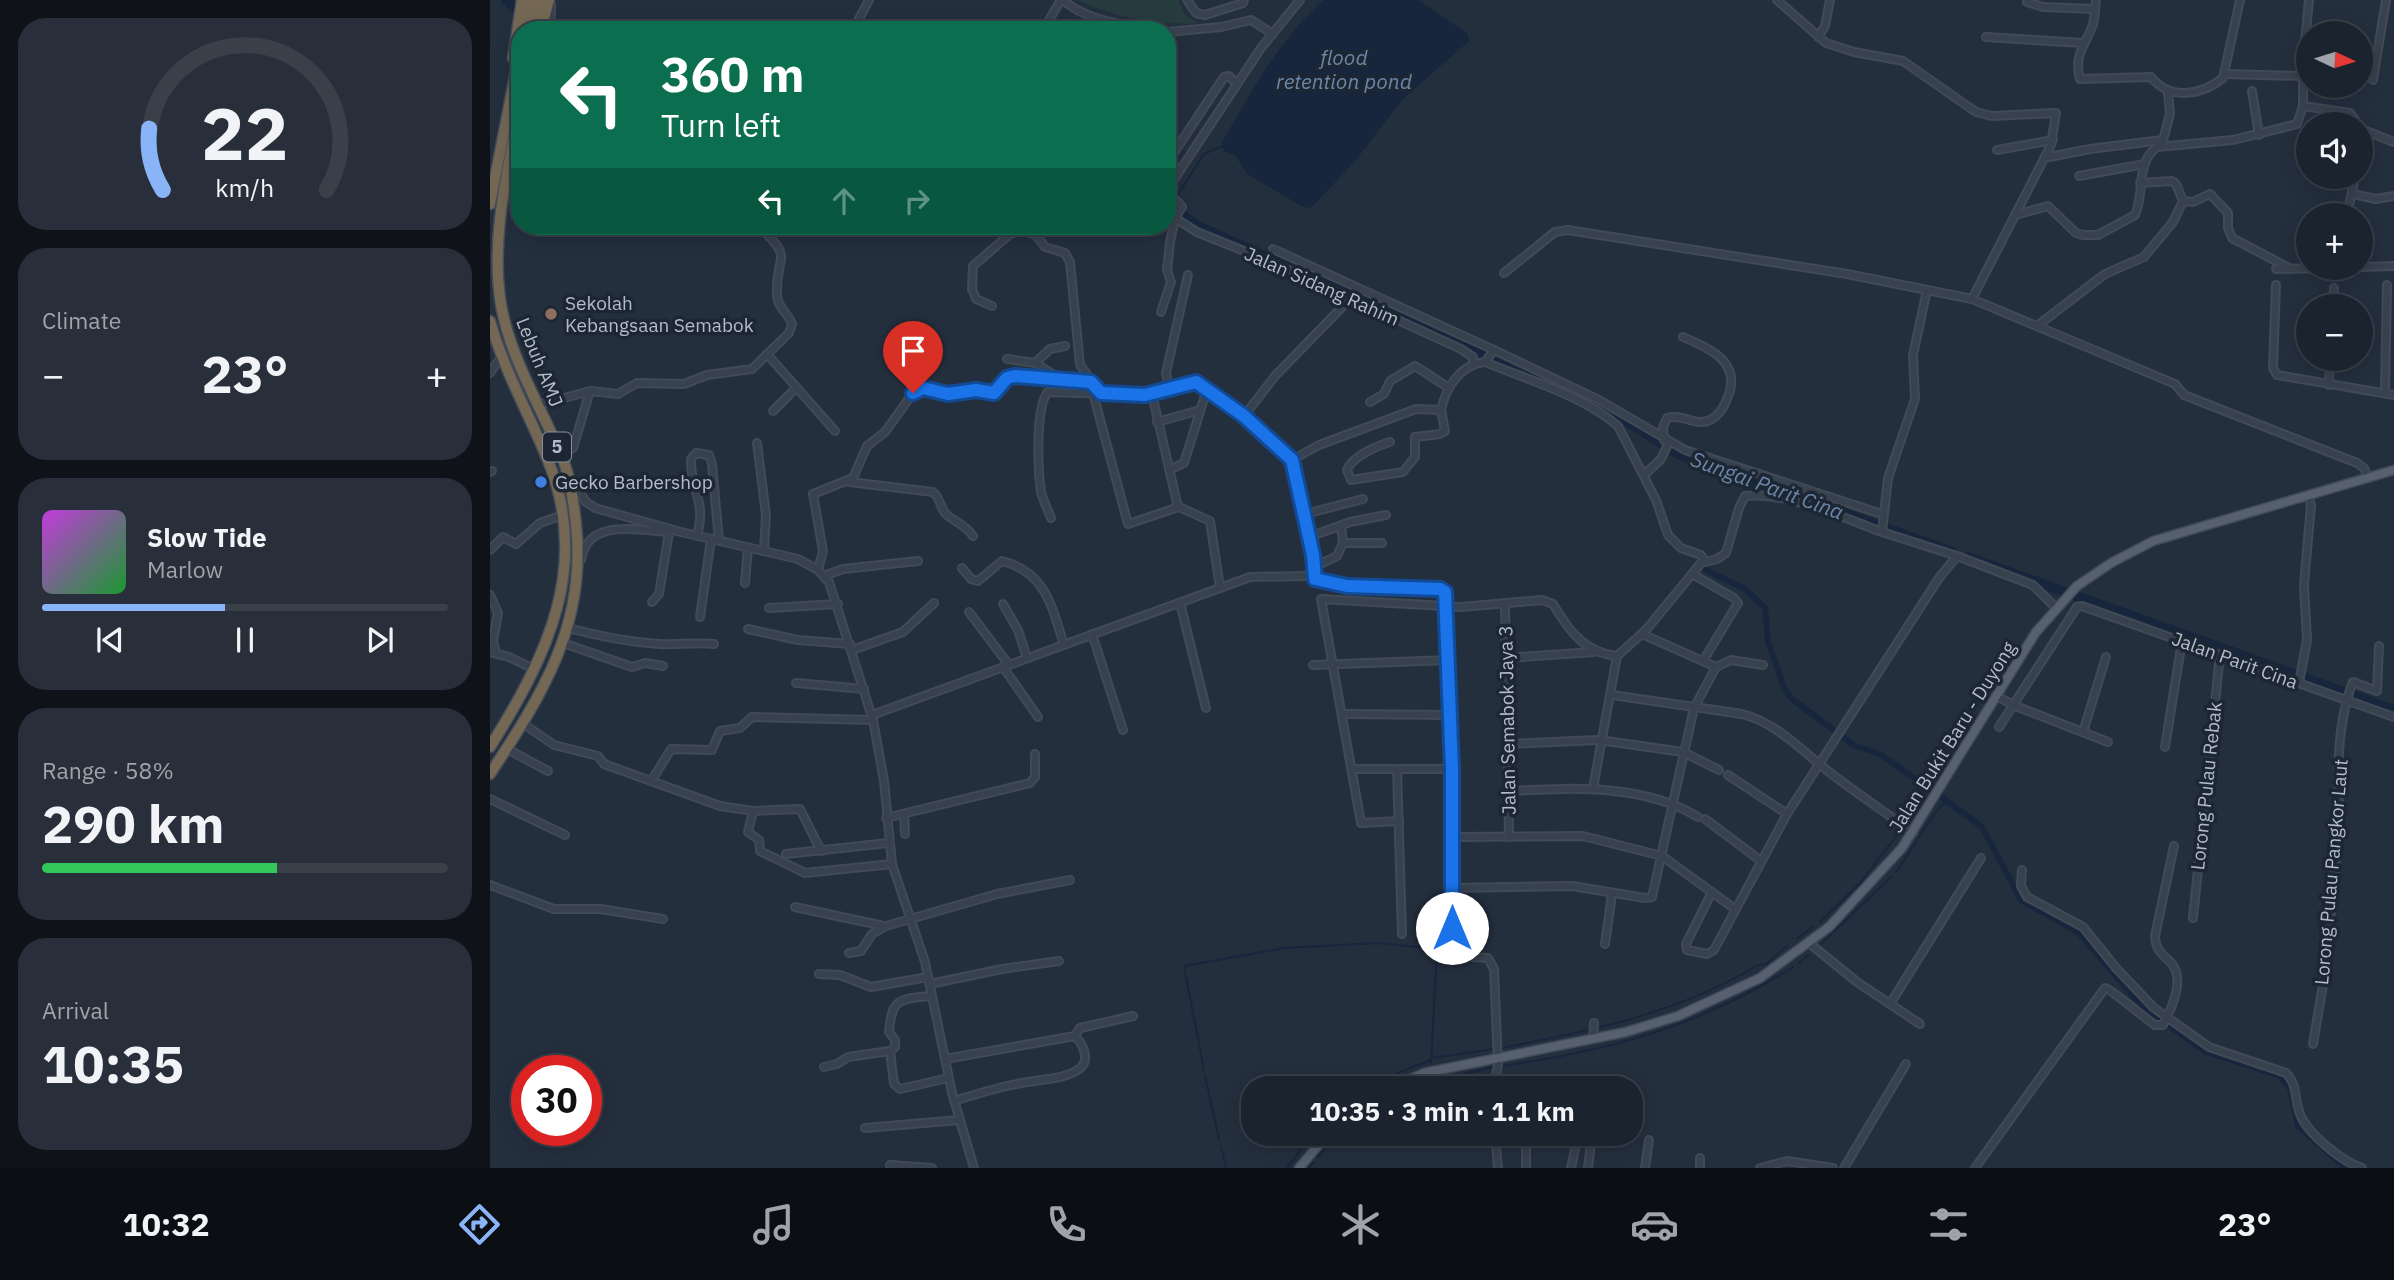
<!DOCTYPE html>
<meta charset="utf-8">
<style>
body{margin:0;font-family:"IBM Plex Sans",sans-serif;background:#282f3a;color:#f1f3f6;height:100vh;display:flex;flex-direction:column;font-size:26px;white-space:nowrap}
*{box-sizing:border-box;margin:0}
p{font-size:23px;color:#a0a4aa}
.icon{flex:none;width:38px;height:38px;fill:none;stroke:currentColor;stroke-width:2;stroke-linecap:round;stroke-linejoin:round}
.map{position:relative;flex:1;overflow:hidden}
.details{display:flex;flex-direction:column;gap:18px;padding:18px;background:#0f1319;width:490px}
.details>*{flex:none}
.hud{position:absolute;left:21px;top:21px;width:665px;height:214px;border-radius:28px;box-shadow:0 4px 18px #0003,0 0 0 2px #39404a;background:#0b6e4f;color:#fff;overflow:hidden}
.needle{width:46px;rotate:94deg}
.fabs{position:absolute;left:1806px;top:21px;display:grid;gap:14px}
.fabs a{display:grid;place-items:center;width:77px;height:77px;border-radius:50%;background:#1b232e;box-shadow:0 4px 18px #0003,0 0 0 2px #39404a;font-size:35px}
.speed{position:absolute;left:21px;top:1055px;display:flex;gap:14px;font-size:35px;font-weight:700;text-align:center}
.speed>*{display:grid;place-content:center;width:91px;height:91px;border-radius:50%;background:#1b232e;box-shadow:0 4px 18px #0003,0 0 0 2px #39404a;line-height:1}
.speed .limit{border:10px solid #d22;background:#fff;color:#111}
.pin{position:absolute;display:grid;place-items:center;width:60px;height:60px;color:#fff;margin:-72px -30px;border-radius:50% 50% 50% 0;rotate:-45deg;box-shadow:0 0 7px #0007}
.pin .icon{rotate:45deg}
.me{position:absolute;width:77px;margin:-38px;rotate:0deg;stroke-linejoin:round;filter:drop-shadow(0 0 5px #0008)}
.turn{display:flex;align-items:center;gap:24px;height:147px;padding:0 35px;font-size:32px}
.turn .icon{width:91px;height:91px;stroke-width:2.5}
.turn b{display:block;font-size:49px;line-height:60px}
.lanes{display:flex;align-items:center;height:66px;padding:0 35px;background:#0003;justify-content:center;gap:35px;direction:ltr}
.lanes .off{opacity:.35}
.big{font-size:52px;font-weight:800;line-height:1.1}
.details .tile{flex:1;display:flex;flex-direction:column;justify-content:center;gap:10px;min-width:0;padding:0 24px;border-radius:28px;background:#282f3a}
.details .dial{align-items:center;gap:0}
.dial svg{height:182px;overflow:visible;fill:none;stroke:#39404a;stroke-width:7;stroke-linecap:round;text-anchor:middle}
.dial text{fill:#f1f3f6;stroke:none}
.song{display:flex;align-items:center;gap:21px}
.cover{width:84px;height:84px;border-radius:10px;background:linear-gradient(135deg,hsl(290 70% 55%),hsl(130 70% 35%))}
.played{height:7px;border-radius:4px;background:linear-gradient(90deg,#8ab4f8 45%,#39404a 45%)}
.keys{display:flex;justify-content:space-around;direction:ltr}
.heat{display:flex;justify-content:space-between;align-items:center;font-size:38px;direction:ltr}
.charge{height:10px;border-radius:5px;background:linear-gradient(90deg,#34c759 58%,#39404a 0)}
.trip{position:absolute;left:751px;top:1076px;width:402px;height:70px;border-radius:28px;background:#1b232e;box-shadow:0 4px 18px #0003,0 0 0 2px #39404a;font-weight:800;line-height:70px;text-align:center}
.menu{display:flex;height:112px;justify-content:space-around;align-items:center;background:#0b0e12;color:#a0a4aa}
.menu .icon{width:49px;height:49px}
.menu .current{color:#8ab4f8}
.menu b{font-size:32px;color:#f1f3f6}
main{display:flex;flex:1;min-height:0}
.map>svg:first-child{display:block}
</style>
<main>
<section class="details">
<div class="tile dial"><svg viewBox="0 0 100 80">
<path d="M14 69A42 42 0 1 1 86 69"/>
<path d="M14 69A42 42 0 0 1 8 42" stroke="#8ab4f8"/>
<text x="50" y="56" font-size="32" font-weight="700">22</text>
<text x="50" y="72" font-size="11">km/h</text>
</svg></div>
<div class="tile"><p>Climate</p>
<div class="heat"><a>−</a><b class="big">23°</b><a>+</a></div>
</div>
<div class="tile">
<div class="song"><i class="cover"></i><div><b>Slow Tide</b><p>Marlow</p></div></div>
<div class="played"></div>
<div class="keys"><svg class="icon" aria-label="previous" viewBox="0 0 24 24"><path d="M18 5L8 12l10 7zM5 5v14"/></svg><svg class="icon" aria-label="pause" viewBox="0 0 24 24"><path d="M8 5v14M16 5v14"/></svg><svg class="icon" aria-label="next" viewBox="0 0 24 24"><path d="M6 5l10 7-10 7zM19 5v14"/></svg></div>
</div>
<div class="tile"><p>Range · 58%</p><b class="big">290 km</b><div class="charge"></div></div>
<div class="tile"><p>Arrival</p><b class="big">10:35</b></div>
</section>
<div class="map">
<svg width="1904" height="1168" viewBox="0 0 1904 1168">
<rect width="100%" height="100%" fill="#242f3e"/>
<path fill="#263c3f" d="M587,0H689L694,14L707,23C664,26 626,17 587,0Z"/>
<path fill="#17263c" d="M834,0H928L977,33L979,41L911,101L866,160L822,207L815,208L757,174L745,155L734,151L732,142C760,94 791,36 834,0Z"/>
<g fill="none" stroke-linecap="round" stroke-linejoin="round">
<g stroke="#17263c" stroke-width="2">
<polyline points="687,196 714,154 733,146"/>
<polyline points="1416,823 1430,797"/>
<path d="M1406,872C1422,851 1439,816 1457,800"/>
<polyline points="1330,922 1372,881 1410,831"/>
<polyline points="1307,939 1324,926"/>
<polyline points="1331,944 1401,877"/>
<polyline points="947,949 965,938 972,928"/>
<polyline points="1309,963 1318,955"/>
<path d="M1011,1048C1101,1031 1189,1013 1268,965L1276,964L1297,946"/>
<polyline points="942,1058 1004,1049"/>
<path d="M1012,1066C1122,1050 1208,1027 1303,967"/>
<polyline points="714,1070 694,966 795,948 888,943 947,949 941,1063"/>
<polyline points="715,1076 729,1139"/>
<polyline points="890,1080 941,1060"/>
<polyline points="941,1085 961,1077 1004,1067"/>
<polyline points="877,1088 884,1084"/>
<polyline points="924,1088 933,1086"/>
<polyline points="941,1088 941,1079"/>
<polyline points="731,1146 736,1168"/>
<polyline points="828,1156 850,1134"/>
<polyline points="797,1168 823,1134"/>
<polyline points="819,1168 824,1162"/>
</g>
<g stroke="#17263c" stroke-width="6">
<polyline points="1216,570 1255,589 1275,608 1278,641 1294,688 1302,699 1365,746 1390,754 1438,788"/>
<polyline points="1452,797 1492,827 1531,900 1589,933 1645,998 1664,1015 1716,1052 1790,1076 1800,1088 1808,1126 1856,1168"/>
</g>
<g stroke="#17263c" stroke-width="10">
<polyline points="16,0 36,19"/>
<polyline points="194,30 306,30"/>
<polyline points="677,204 708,226 1121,411 1188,454 1463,552"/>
<polyline points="1478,557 1904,710"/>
</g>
<g stroke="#414a57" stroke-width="10">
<g id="minor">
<path d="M573,0C595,20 631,24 660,30"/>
<polyline points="697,0 706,13 715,15 753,3 754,0"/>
<polyline points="1287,0 1336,43 1364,52 1413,61 1486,112 1502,116 1566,113 1561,145 1482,299"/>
<path d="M1606,0C1605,8 1605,16 1603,24C1596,45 1583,55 1590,79L1661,77C1680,101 1712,95 1733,78L1750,0"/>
<polyline points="1537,2 1553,7 1605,9"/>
<polyline points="60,30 61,5"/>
<polyline points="363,30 379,0"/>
<polyline points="553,30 571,0"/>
<polyline points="677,32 731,27 761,20 783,34"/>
<polyline points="1328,37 1335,26 1340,0"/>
<polyline points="1496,37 1592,43"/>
<polyline points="1736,74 1812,76"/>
<polyline points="1883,80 1896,0"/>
<polyline points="1762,91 1769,135"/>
<polyline points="1813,106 1860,113 1868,124"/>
<polyline points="1871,129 1904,142"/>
<polyline points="1672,144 1680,114 1678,92"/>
<polyline points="1507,150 1563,140"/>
<polyline points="1554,158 1600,149 1672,140"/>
<polyline points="677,163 734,77 739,76 747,84"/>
<polyline points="1589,176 1655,164"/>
<polyline points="1650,183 1682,181 1686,184 1693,201 1703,202 1720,194 1738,213 1738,228 1742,238 1801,269"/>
<polyline points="1863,194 1886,199 1904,196"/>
<polyline points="677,213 707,232 781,262 971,349 983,357 983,363"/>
<path d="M1525,215L1558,206L1586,233L1593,235H1608L1645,215C1655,194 1645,163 1667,147L1743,140L1807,124L1813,106V61L1819,0"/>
<polyline points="1857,215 1865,177"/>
<polyline points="783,249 1004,350"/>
<polyline points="1871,267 1904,266"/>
<polyline points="1786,269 1848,268"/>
<polyline points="1014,273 1065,232 1078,230 1357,274 1482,299 1685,384 1694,395 1867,463 1874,468 1878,478"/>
<polyline points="1786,285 1783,368 1787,375 1904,395"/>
<polyline points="1437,290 1423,355 1425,399 1398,478 1392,532 1467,556 1543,585 1565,607"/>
<polyline points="502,306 486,299 482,289 483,266 520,234 532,230 546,235 555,247 575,253 580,262 590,365 611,393"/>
<polyline points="1843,306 1844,288"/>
<polyline points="671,312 681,282 677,270 680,242 685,218 692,207 680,194 679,187 771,48 810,0"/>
<polyline points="1547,326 1615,274 1654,257 1683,222 1693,201"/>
<polyline points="277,354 345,431"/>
<polyline points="517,359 545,363 572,380 601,382"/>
<path d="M995,362C1038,380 1092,395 1128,426L1166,500L1178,535L1191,548L1211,555L1214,560"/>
<polyline points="545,363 560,349 575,346"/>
<polyline points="0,373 11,357"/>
<polyline points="1839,385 1840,359"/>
<polyline points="679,388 676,373 698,275"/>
<polyline points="603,393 638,524 689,507"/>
<polyline points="1895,393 1897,285"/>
<polyline points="662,394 687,503 689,507 720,521 730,588"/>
<polyline points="880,402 894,394 900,381 925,366 959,388"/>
<path d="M48,405L100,391L128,394L147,383L194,384L217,375L262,369L299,333L302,324C298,313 287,307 287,295C285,254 306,260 268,226"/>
<polyline points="283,411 305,389"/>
<polyline points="754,416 785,376 855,304 855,295"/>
<polyline points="667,422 710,410"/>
<path d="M1174,440L1173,427L1177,418C1192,413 1206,427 1220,420C1228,416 1234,407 1237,399C1253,363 1221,349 1193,337"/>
<path d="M900,442C886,446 862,457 857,470L861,480L913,472L925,457V437L950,434L955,431L951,410"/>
<polyline points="267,443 276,515 274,551"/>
<polyline points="70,454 83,448 100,391"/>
<path d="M802,460L829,445L926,409L951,410C956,387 971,364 995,362L1004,350L1109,400L1195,450L1392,514"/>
<polyline points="679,470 694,463 717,389"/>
<polyline points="0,472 2,471"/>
<polyline points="1154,475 1171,459 1179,442"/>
<polyline points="82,480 96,502 105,508 191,532 308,559 328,570 339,582 383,720 394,781 402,864 435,962 462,1093 484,1168"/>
<path d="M359,482L443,492C450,498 450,506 455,513C464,522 475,524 483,536"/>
<polyline points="815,514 873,499"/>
<path d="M561,518C558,510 553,500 551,492C548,472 545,406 558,392L655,395L706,382C727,393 790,440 802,460C812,476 825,557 823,576"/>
<polyline points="851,527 853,543 892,543"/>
<path d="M207,536C217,499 200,493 201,459L206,453L219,455L222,464L229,541"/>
<polyline points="819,537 860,522 896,515"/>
<polyline points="0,550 13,537 26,544 50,523 73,515"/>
<path d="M91,560C97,518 148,530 178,532"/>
<polyline points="824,567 847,556 853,543"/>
<path d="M472,568L481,579L488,581L512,561C556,572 562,607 574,645"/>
<polyline points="328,570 333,551 323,494 363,478 377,446 395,432 423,393 433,388 458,394 482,391 504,393 520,376 563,377"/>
<polyline points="1202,574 1244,598 1248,603 1213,661"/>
<polyline points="334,576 353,569 428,561"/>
<polyline points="255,583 258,548"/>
<polyline points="0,595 8,613 3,641 6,653"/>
<polyline points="162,602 169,594 179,532"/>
<polyline points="690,603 716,708"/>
<polyline points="1015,603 1019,837"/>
<polyline points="513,604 528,630 537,658"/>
<polyline points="279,608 348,604"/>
<polyline points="479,612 519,665"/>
<polyline points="210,617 221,539"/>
<path d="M78,628C108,636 138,642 169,644C188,645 205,642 224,644"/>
<polyline points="258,629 308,640 360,644"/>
<polyline points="602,634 633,730"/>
<polyline points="1152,634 1226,667"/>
<polyline points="73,643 142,667 155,663 173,666"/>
<polyline points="362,650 413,632 444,603"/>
<polyline points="0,652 19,657 44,669"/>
<polyline points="1016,658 1104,652"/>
<polyline points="823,665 959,660"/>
<polyline points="513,667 548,717"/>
<polyline points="306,683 374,689"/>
<polyline points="1809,683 1817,640 1814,585 1821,505 1818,495"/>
<path d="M1122,695L1252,714C1288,723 1314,753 1343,775C1369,795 1397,813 1423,833"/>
<polyline points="1506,696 1528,707 1618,742"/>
<polyline points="853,714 961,715"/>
<path d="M382,715L760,577L815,576H823C837,593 927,587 952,590L958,607L962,928"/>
<polyline points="32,723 64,745 108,756 114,764 230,806 263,811 310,809 331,851"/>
<polyline points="1509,727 1587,607 1592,606 1904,717"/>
<polyline points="1593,732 1616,657"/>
<polyline points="1017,744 1109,740 1193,752 1229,770"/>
<polyline points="1675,747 1692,641"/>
<polyline points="17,749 58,771"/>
<polyline points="864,769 962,769"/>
<polyline points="907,769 912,934"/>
<polyline points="1238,775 1297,814"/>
<polyline points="162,780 181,749 222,750 230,731 250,728 262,717 383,720"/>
<polyline points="1103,788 1127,656"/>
<path d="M1018,791C1081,788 1152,783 1208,817"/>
<polyline points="0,799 75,835"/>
<polyline points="263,811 258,832 269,840 270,851 315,873 402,864"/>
<polyline points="414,815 415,834"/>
<polyline points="396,818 540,783 545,777 545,754"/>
<polyline points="1215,819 1271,861"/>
<path d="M909,821L871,823L831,599L971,607L1052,600L1063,604C1079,631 1095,653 1127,656L1156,630L1211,563L1227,559L1236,553L1249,508L1255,496C1296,491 1354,518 1392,532"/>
<polyline points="962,837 1093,836 1172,856 1245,909"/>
<polyline points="296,854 398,843"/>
<path d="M1532,870L1531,886L1537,897L1593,927L1626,968L1664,1008L1719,1047L1796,1073C1808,1085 1804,1099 1810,1114C1817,1133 1852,1162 1872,1168"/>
<polyline points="0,885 64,909 110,909 173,919"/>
<polyline points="962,888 1082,886 1155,898 1162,897 1204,708 1226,667 1241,660 1273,665"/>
<polyline points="1222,892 1196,944 1197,950 1217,954 1224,950 1297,814 1449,578 1467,556"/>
<polyline points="305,907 394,926"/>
<polyline points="1703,918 1730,654"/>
<polyline points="1319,943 1367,982 1430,1024"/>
<polyline points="1115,944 1122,894"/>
<polyline points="359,953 371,951 382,934 396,926 507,894 580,880"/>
<polyline points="983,957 998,958 1004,969 1008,1064 1004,1088"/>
<polyline points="329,974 350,975 381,987 438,977"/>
<polyline points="440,984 512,969 569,961"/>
<path d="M442,996C410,999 402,997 399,1032L405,1040V1047L400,1051L404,1084L410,1089L458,1078"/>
<polyline points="1400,1004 1491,858"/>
<polyline points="1103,1039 1104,1023"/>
<path d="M1823,1044L1835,973L1850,815C1846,776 1848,718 1863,682L1887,691L1889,646"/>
<polyline points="455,1059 585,1036 590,1028 643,1016"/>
<polyline points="334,1067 347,1064 358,1057 400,1051"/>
<path d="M464,1101C486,1094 509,1087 532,1083C549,1079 574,1080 589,1069C601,1061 593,1044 585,1036"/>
<polyline points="375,1128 469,1120"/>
<polyline points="1005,1134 1008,1168"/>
<polyline points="400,1165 442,1168"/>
<polyline points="1036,1168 1036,1145"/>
<polyline points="1081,1168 1086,1145 1084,1134"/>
<polyline points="1098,1168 1102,1134"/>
<polyline points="1155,1168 1159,1140"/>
<polyline points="1210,1168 1210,1158"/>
<polyline points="1270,1168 1297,1161 1343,1168"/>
<polyline points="1354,1168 1416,1064"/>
<path d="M1485,1168L1615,988C1619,988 1656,1019 1665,1025H1673C1681,1010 1695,980 1682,964C1673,954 1666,952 1665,936L1684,846"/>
</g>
</g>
<g stroke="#414a57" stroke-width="11">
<g id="major">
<polyline points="900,1088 934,1073 1136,1032 1188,1016 1270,978 1339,927 1412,848 1546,632 1587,586 1621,563 1663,541 1904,470"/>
<polyline points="809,1168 838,1134"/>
</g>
</g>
<g stroke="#434c59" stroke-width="13">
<g id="highway">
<polyline points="34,30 40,0"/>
<polyline points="43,30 50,0"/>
<polyline points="51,30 59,0"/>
<polyline points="23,58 32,0"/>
<polyline points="0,204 30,50"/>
<path d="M0,321C14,370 38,412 57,458C102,566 57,656 0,747"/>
<path d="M0,774C52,695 97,624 86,525C84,504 81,482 74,462C53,410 21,361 11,305C0,238 18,170 30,105"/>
</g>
</g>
<use href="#minor" stroke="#38414e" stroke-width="6"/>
<use href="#major" stroke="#56606e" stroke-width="8"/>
<use href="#highway" stroke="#746855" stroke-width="10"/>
</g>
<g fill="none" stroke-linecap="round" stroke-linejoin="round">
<g stroke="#114b97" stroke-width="18">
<polyline id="route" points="423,393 433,388 458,394 486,390 504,393 517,378 525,376 601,382 611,393 655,395 706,382 754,416 802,460 823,555 825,579 857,586 950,589 955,592 962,769 962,928"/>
</g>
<use href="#route" stroke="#1a73e8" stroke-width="12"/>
</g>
<circle fill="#8d6e63" stroke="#1d2633" stroke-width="2.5" cx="61" cy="314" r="7"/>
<circle fill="#3f7fe0" stroke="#1d2633" stroke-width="2.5" cx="51" cy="482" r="7"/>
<g text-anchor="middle" stroke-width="7" stroke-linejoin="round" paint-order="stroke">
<rect fill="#1d2633" stroke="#878f9c" stroke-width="2" x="53" y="432.5" width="28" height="29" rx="5"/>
<g font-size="18" font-weight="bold" fill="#b4bcc9">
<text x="67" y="453">5</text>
</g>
<g font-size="19" fill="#b4bcc9" stroke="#1d2633">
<text transform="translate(832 286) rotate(24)" y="7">Jalan Sidang Rahim</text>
<text transform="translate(50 362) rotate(68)" y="7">Lebuh AMJ</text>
<text transform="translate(1745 660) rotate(20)" y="7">Jalan Parit Cina</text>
<text transform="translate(1017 720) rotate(-91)" y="7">Jalan Semabok Jaya 3</text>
<text transform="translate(1462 737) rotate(-58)" y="7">Jalan Bukit Baru - Duyong</text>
<text transform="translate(1716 786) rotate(-84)" y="7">Lorong Pulau Rebak</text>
<text transform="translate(1841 872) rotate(-85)" y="7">Lorong Pulau Pangkor Laut</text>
</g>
<g font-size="19" fill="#b4bcc9" stroke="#1d2633" text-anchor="start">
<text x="75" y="310">Sekolah<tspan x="75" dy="22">Kebangsaan Semabok</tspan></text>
<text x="65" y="489">Gecko Barbershop</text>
</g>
<g font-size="21" font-style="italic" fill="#6d86a8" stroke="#1d2633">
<text x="854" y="65">flood<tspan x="854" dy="24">retention pond</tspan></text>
<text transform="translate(1277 486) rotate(20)" y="7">Sungai Parit Cina</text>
</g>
</g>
</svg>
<div class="fabs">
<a><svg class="needle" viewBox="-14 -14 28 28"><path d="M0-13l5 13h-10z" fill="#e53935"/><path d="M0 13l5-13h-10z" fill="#a0a4aa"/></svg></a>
<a><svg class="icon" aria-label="sound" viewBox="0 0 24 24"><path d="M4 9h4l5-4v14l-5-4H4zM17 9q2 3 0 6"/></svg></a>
<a>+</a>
<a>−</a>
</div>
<div class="speed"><div class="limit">30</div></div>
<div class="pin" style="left:423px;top:393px;background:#d93025"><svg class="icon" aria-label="arrive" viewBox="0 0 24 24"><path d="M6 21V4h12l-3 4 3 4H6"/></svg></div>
<svg class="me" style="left:962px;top:928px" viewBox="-20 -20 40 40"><circle r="19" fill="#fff"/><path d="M0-13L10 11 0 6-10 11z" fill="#1a73e8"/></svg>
<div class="trip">10:35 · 3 min · 1.1 km</div>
<div class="hud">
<div class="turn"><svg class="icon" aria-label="left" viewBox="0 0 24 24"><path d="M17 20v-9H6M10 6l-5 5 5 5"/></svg><div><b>360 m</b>Turn left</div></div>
<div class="lanes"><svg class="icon" aria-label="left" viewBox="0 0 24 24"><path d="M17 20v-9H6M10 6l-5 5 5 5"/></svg><svg class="icon off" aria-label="ahead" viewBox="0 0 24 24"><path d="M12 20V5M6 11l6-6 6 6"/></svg><svg class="icon off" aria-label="right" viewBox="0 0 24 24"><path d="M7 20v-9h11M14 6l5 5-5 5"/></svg></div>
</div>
</div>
</main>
<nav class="menu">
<b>10:32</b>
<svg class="icon current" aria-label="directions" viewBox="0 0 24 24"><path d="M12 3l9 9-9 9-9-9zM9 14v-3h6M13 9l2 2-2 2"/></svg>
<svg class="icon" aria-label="music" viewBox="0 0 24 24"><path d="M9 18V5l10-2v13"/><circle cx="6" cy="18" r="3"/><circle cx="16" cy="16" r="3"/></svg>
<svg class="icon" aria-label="phone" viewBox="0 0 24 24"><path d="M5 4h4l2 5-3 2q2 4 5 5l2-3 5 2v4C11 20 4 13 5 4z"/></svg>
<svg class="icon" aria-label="climate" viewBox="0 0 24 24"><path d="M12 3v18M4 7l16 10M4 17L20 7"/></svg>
<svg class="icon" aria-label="car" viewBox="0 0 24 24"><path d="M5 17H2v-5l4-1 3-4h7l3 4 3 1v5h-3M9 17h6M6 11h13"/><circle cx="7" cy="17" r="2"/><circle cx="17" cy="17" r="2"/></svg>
<svg class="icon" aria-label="filters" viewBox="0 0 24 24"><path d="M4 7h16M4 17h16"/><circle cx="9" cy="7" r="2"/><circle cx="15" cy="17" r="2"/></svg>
<b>23°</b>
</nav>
